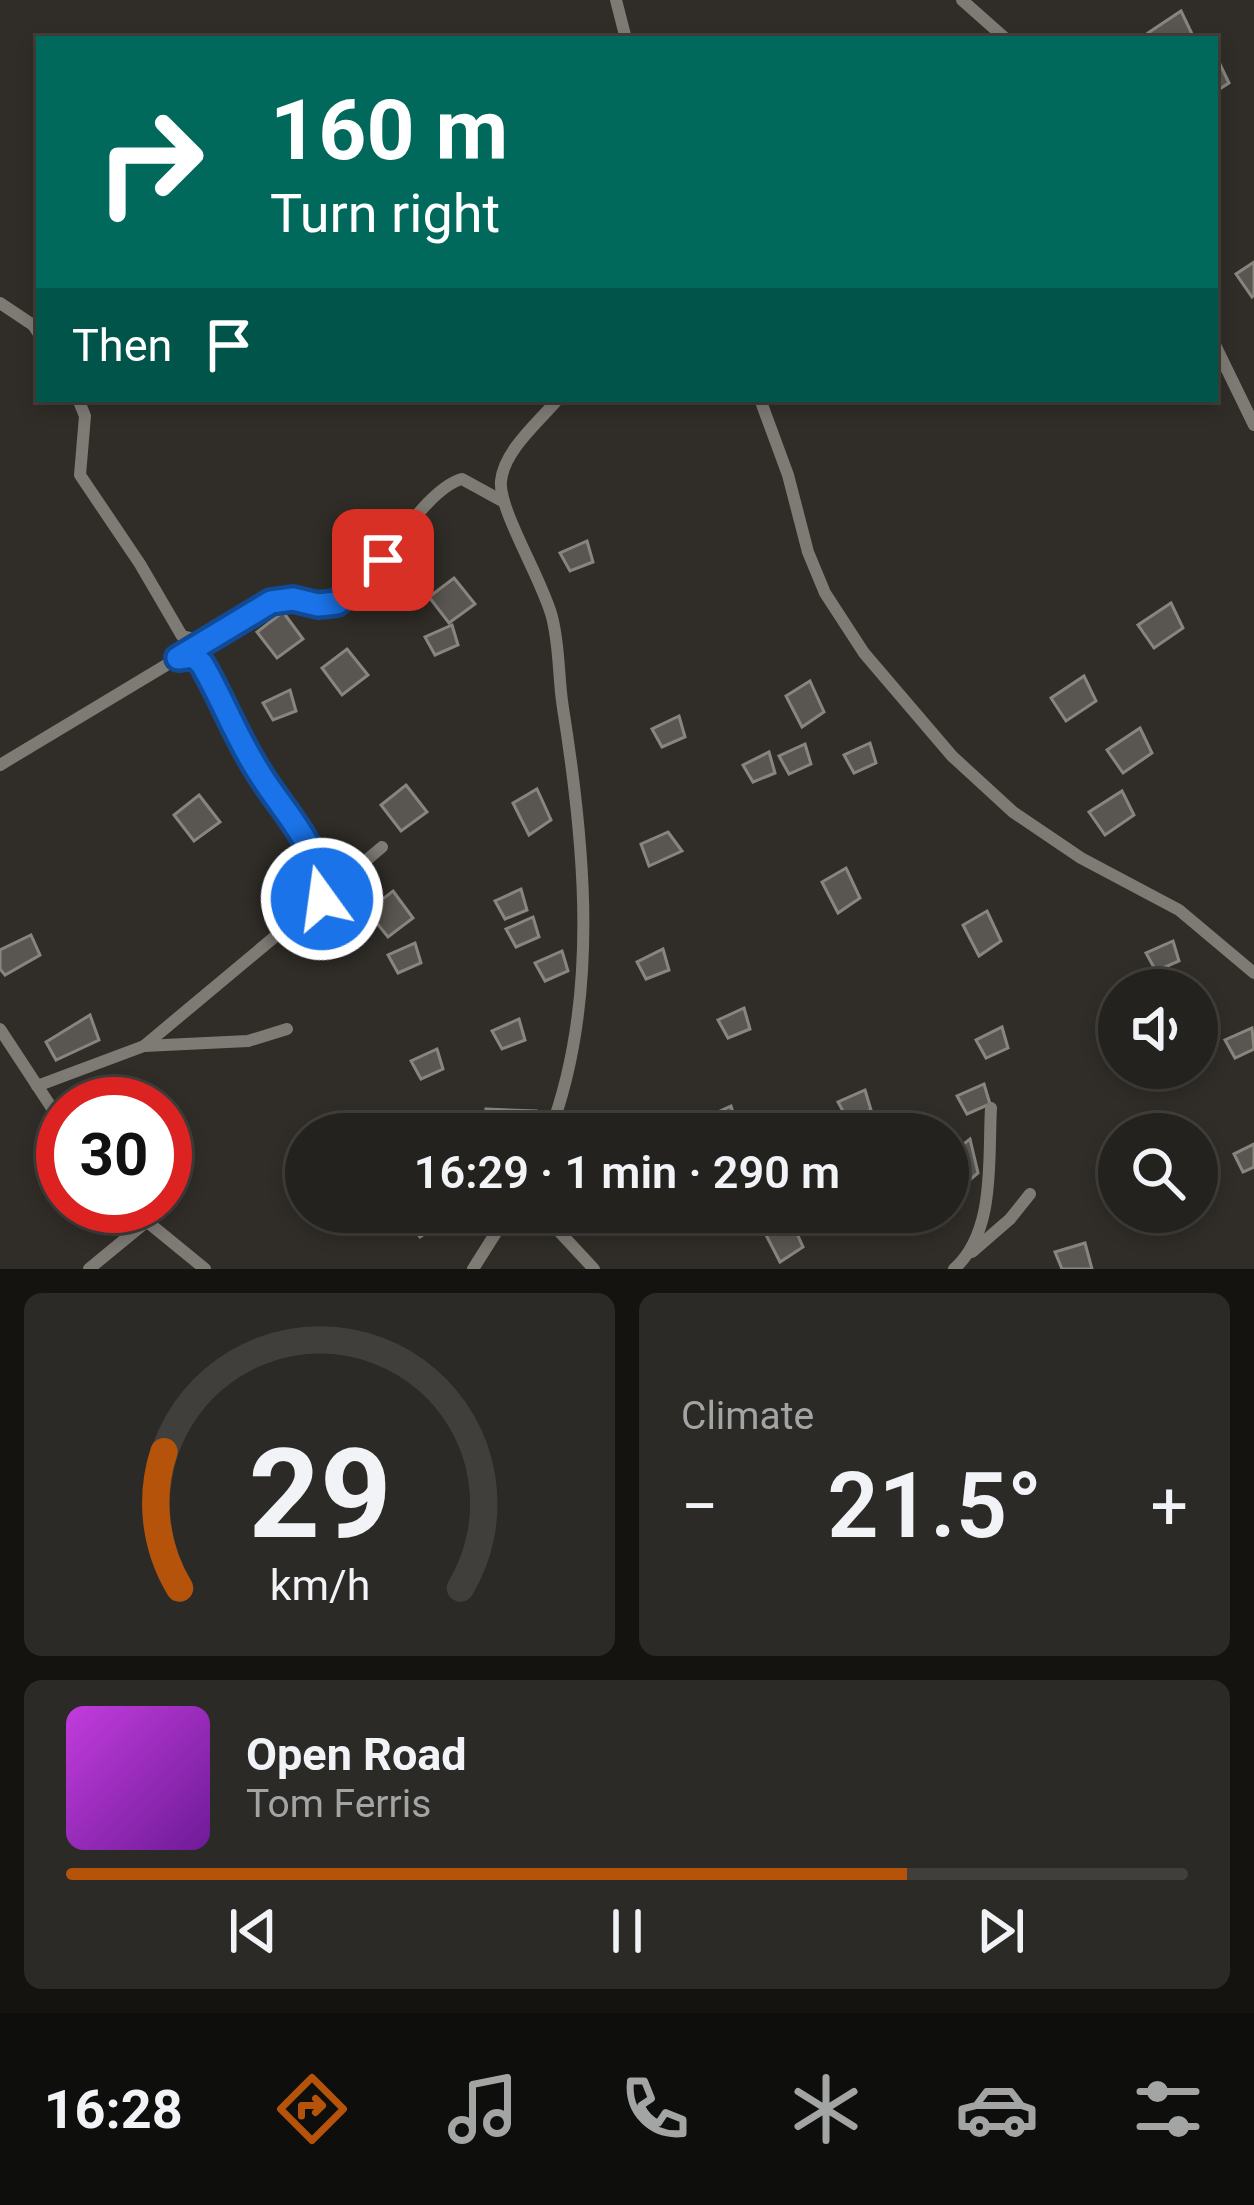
<!DOCTYPE html>
<meta charset="utf-8">
<style>
body{margin:0;font-family:Roboto,sans-serif;background:#2c2a27;color:#f1f3f6;height:100vh;display:flex;flex-direction:column;font-size:45px;white-space:nowrap}
*{box-sizing:border-box;margin:0}
p{font-size:39px;color:#a3a4a4}
.icon{flex:none;width:66px;height:66px;fill:none;stroke:currentColor;stroke-width:2;stroke-linecap:round;stroke-linejoin:round}
.map{position:relative;height:1269px;overflow:hidden}
.panel{display:flex;flex-direction:column;gap:24px;padding:24px;background:#141310;flex:1}
.panel>*{flex:none}
.top-card{position:absolute;left:36px;top:36px;width:1182px;height:366px;border-radius:0px;box-shadow:0 6px 18px #0003,0 0 0 3px #413f3c;background:#00695c;color:#fff;overflow:hidden}
.buttons{position:absolute;left:1098px;top:969px;display:grid;gap:24px}
.buttons a{display:grid;place-items:center;width:120px;height:120px;border-radius:50%;background:#24221e;box-shadow:0 6px 18px #0003,0 0 0 3px #413f3c;font-size:60px}
.speed{position:absolute;left:36px;top:1077px;display:flex;gap:24px;font-size:60px;font-weight:700;text-align:center}
.speed>*{display:grid;place-content:center;width:156px;height:156px;border-radius:50%;background:#24221e;box-shadow:0 6px 18px #0003,0 0 0 3px #413f3c;line-height:1}
.speed .limit{border:18px solid #d22;background:#fff;color:#111}
.pin{position:absolute;display:grid;place-items:center;width:102px;height:102px;color:#fff;margin:-51px;border-radius:24px;box-shadow:0 6px 18px #0006}
.me{position:absolute;width:132px;margin:-66px;rotate:346deg;stroke-linejoin:round;filter:drop-shadow(0 0 9px #0008)}
.turn{display:flex;align-items:center;gap:42px;height:252px;padding:0 36px;font-size:54px}
.turn .icon{width:156px;height:156px;stroke-width:2.5}
.turn b{display:block;font-size:84px;line-height:102px}
.then{display:flex;align-items:center;height:114px;padding:0 36px;background:#0003;gap:24px;font-size:45px}
.big{font-size:90px;font-weight:600;line-height:1.1}
.panel .tile{flex:1;display:flex;flex-direction:column;justify-content:center;gap:18px;min-width:0;padding:0 42px;border-radius:18px;background:#2c2a27}
.panel .dial{align-items:center;gap:0}
.dial svg{height:312px;overflow:visible;fill:none;stroke:#413f3c;stroke-width:7;stroke-linecap:round;text-anchor:middle}
.dial text{fill:#f1f3f6;stroke:none}
.song{display:flex;align-items:center;gap:36px}
.cover{width:144px;height:144px;border-radius:18px;background:linear-gradient(135deg,hsl(290 70% 55%),hsl(280 70% 35%))}
.played{height:12px;border-radius:6px;background:linear-gradient(90deg,#b45309 75%,#413f3c 75%)}
.keys{display:flex;justify-content:space-around;direction:ltr}
.heat{display:flex;justify-content:space-between;align-items:center;font-size:66px;direction:ltr}
.panel .tiles{flex:1;display:grid;gap:24px;grid-template-columns:1fr 1fr}
.tile:last-child{grid-column:span 2}
.trip{position:absolute;left:285px;top:1113px;width:684px;height:120px;border-radius:60px;background:#24221e;box-shadow:0 6px 18px #0003,0 0 0 3px #413f3c;font-weight:600;line-height:120px;text-align:center}
.menu{display:flex;height:192px;justify-content:space-around;align-items:center;background:#0e0e0c;color:#a3a4a4}
.menu .icon{width:84px;height:84px}
.menu .selected{color:#b45309}
.menu b{font-size:54px;color:#f1f3f6}
.map>svg:first-child{display:block}
</style>
<div class="map">
<svg width="1254" height="1269" viewBox="0 0 1254 1269">
<rect width="100%" height="100%" fill="#302d28"/>
<g fill="#595651" stroke="#88857f" stroke-width="3">
<polygon points="1181,11 1193,36 1152,39 1148,33"/>
<polygon points="1217,58 1229,83 1215,92 1215,60"/>
<polygon points="1254,262 1254,295 1252,297 1236,274"/>
<polygon points="587,541 593,562 570,571 560,553"/>
<polygon points="454,578 475,604 449,623 429,597"/>
<polygon points="1171,603 1183,628 1154,648 1138,625"/>
<polygon points="283,612 303,639 277,658 257,632"/>
<polygon points="452,625 458,645 435,655 425,637"/>
<polygon points="347,649 368,675 342,695 322,668"/>
<polygon points="1084,676 1096,701 1066,721 1051,698"/>
<polygon points="810,681 824,712 802,727 786,696"/>
<polygon points="290,690 296,711 273,720 263,703"/>
<polygon points="679,716 685,737 662,747 652,729"/>
<polygon points="1140,728 1152,753 1123,773 1107,750"/>
<polygon points="870,743 876,763 854,773 844,755"/>
<polygon points="805,744 811,764 789,774 779,756"/>
<polygon points="769,752 775,773 753,782 743,765"/>
<polygon points="406,785 427,812 401,831 381,805"/>
<polygon points="537,789 551,820 529,835 513,803"/>
<polygon points="1122,791 1134,815 1105,835 1089,812"/>
<polygon points="199,795 220,822 194,841 174,815"/>
<polygon points="668,832 682,851 649,866 641,844"/>
<polygon points="846,868 860,898 838,913 822,882"/>
<polygon points="521,889 527,910 505,919 495,901"/>
<polygon points="393,891 413,918 388,937 367,911"/>
<polygon points="987,911 1001,941 979,956 963,925"/>
<polygon points="533,917 539,937 516,947 506,929"/>
<polygon points="31,935 40,955 5,975 0,969 0,950"/>
<polygon points="1173,941 1179,961 1156,971 1146,953"/>
<polygon points="415,943 421,963 398,973 388,955"/>
<polygon points="663,949 669,970 646,979 637,962"/>
<polygon points="562,951 568,971 545,981 535,963"/>
<polygon points="744,1008 750,1029 728,1038 718,1020"/>
<polygon points="90,1015 99,1040 56,1060 46,1042"/>
<polygon points="519,1019 525,1040 502,1049 492,1031"/>
<polygon points="1002,1027 1008,1048 986,1058 976,1040"/>
<polygon points="1252,1028 1254,1049 1235,1058 1225,1040"/>
<polygon points="437,1049 443,1069 421,1079 411,1061"/>
<polygon points="984,1084 990,1104 967,1114 957,1096"/>
<polygon points="865,1090 871,1110 848,1120 838,1102"/>
<polygon points="731,1106 737,1126 714,1134 705,1118"/>
<polygon points="486,1109 536,1111 532,1134 486,1134"/>
<polygon points="781,1117 786,1134 757,1134 755,1129"/>
<polygon points="970,1139 978,1173 965,1184 948,1162 948,1156"/>
<polygon points="1254,1144 1254,1167 1243,1172 1234,1154"/>
<polygon points="401,1212 441,1212 446,1219 420,1237"/>
<polygon points="789,1216 803,1247 780,1262 764,1231"/>
<polygon points="1085,1243 1092,1269 1062,1269 1055,1252"/>
</g>
<g fill="none" stroke-linecap="round" stroke-linejoin="round">
<g stroke="#7e7b75" stroke-width="12">
<polyline points="616,0 626,39"/>
<polyline points="962,0 1006,39"/>
<polyline points="0,303 33,325 39,334"/>
<polyline points="1215,345 1254,425"/>
<polyline points="78,399 85,416 80,475 140,564 182,636 203,641"/>
<polyline points="760,399 788,475 808,552 825,593 864,653 952,756 1013,812 1081,858 1179,910 1254,973"/>
<path d="M184,654C212,636 241,612 273,601C297,593 323,615 345,598C381,571 424,489 462,479L504,502"/>
<polyline points="0,765 178,658 194,656 211,681 260,774 312,850 319,866 322,899"/>
<polyline points="0,1029 63,1125"/>
<path d="M144,1046C223,980 303,914 382,847"/>
<polyline points="37,1086 144,1046 248,1041 287,1029"/>
<path d="M549,1134C600,1000 585,846 563,708C558,677 560,648 552,617C543,581 498,509 501,481C504,450 540,421 558,399"/>
<polyline points="128,1206 205,1269"/>
<polyline points="541,1212 594,1269"/>
<polyline points="972,1252 1010,1219 1030,1194"/>
<polyline points="89,1269 146,1222"/>
<polyline points="473,1269 509,1212"/>
<path d="M954,1269C996,1232 988,1159 991,1108"/>
</g>
</g>
<g fill="none" stroke-linecap="round" stroke-linejoin="round">
<g stroke="#114b97" stroke-width="30">
<path id="route" d="M322,899C318,842 289,820 260,774C237,739 223,700 202,664L194,656L178,658L271,602L293,599L318,605L337,603L383,560"/>
</g>
<use href="#route" stroke="#1a73e8" stroke-width="21"/>
</g>
</svg>
<div class="buttons">
<a><svg class="icon" aria-label="sound" viewBox="0 0 24 24"><path d="M4 9h4l5-4v14l-5-4H4zM17 9q2 3 0 6"/></svg></a>
<a><svg class="icon" aria-label="search" viewBox="0 0 24 24"><circle cx="10" cy="10" r="6"/><path d="M15 15l6 6"/></svg></a>
</div>
<div class="speed"><div class="limit">30</div></div>
<div class="pin" style="left:383px;top:560px;background:#d93025"><svg class="icon" aria-label="arrive" viewBox="0 0 24 24"><path d="M6 21V4h12l-3 4 3 4H6"/></svg></div>
<svg class="me" style="left:322px;top:899px" viewBox="-20 -20 40 40"><circle r="17" fill="#1a73e8" stroke="#fff" stroke-width="3"/><path d="M0-11L8 9 0 5-8 9z" fill="#fff"/></svg>
<div class="trip">16:29 · 1 min · 290 m</div>
<div class="top-card">
<div class="turn"><svg class="icon" aria-label="right" viewBox="0 0 24 24"><path d="M7 20v-9h11M14 6l5 5-5 5"/></svg><div><b>160 m</b>Turn right</div></div>
<div class="then">Then<svg class="icon" aria-label="arrive" viewBox="0 0 24 24"><path d="M6 21V4h12l-3 4 3 4H6"/></svg></div>
</div>
</div>
<section class="panel">
<div class="tiles">
<div class="tile dial"><svg viewBox="0 0 100 80">
<path d="M14 69A42 42 0 1 1 86 69"/>
<path d="M14 69A42 42 0 0 1 10 34" stroke="#b45309"/>
<text x="50" y="56" font-size="32" font-weight="700">29</text>
<text x="50" y="72" font-size="11">km/h</text>
</svg></div>
<div class="tile"><p>Climate</p>
<div class="heat"><a>−</a><b class="big">21.5°</b><a>+</a></div>
</div>
<div class="tile">
<div class="song"><i class="cover"></i><div><b>Open Road</b><p>Tom Ferris</p></div></div>
<div class="played"></div>
<div class="keys"><svg class="icon" aria-label="previous" viewBox="0 0 24 24"><path d="M18 5L8 12l10 7zM5 5v14"/></svg><svg class="icon" aria-label="pause" viewBox="0 0 24 24"><path d="M8 5v14M16 5v14"/></svg><svg class="icon" aria-label="next" viewBox="0 0 24 24"><path d="M6 5l10 7-10 7zM19 5v14"/></svg></div>
</div>
</div>
</section>
<nav class="menu">
<b>16:28</b>
<svg class="icon selected" aria-label="directions" viewBox="0 0 24 24"><path d="M12 3l9 9-9 9-9-9zM9 14v-3h6M13 9l2 2-2 2"/></svg>
<svg class="icon" aria-label="music" viewBox="0 0 24 24"><path d="M9 18V5l10-2v13"/><circle cx="6" cy="18" r="3"/><circle cx="16" cy="16" r="3"/></svg>
<svg class="icon" aria-label="phone" viewBox="0 0 24 24"><path d="M5 4h4l2 5-3 2q2 4 5 5l2-3 5 2v4C11 20 4 13 5 4z"/></svg>
<svg class="icon" aria-label="climate" viewBox="0 0 24 24"><path d="M12 3v18M4 7l16 10M4 17L20 7"/></svg>
<svg class="icon" aria-label="car" viewBox="0 0 24 24"><path d="M5 17H2v-5l4-1 3-4h7l3 4 3 1v5h-3M9 17h6M6 11h13"/><circle cx="7" cy="17" r="2"/><circle cx="17" cy="17" r="2"/></svg>
<svg class="icon" aria-label="filters" viewBox="0 0 24 24"><path d="M4 7h16M4 17h16"/><circle cx="9" cy="7" r="2"/><circle cx="15" cy="17" r="2"/></svg>
</nav>
